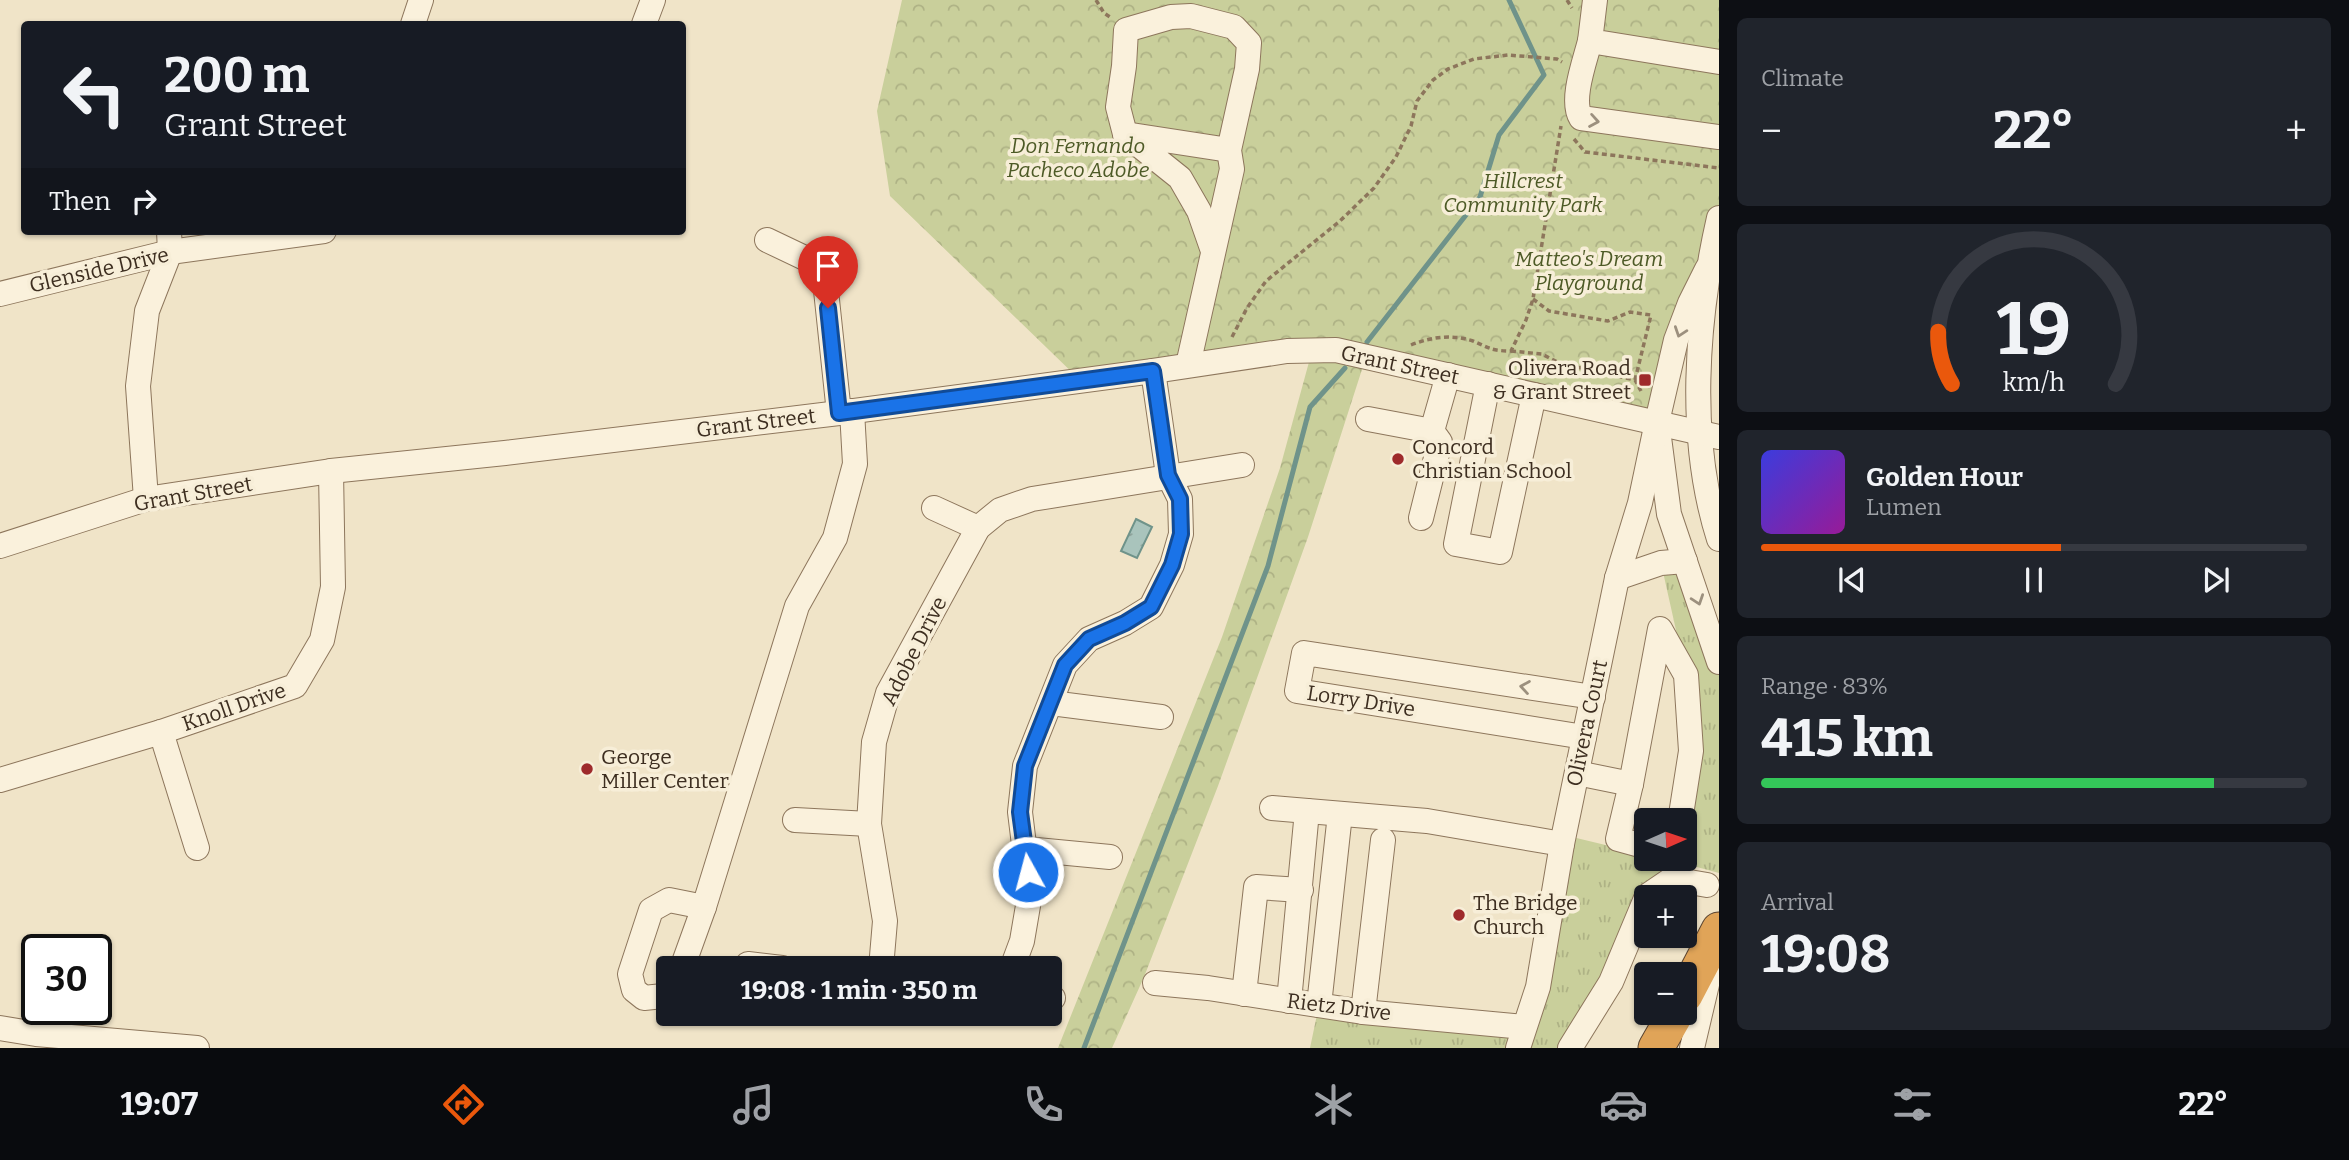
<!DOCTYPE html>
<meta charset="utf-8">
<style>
body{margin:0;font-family:Bitter,serif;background:#20242c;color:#f1f3f6;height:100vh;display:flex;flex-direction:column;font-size:26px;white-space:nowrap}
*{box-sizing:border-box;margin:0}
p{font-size:23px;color:#9ea1a6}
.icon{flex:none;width:38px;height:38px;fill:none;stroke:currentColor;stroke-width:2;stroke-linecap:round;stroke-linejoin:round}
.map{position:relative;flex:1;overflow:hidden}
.panel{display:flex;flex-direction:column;gap:18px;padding:18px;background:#0d0f14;width:630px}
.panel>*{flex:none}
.guide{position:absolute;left:21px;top:21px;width:665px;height:214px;border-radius:7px;box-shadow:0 2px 5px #0004;background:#171b24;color:#f1f3f6;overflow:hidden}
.needle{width:46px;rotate:87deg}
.controls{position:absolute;left:1634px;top:808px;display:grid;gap:14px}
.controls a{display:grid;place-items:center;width:63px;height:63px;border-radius:7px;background:#171b24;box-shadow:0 2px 5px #0004;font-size:35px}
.speed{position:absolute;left:21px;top:934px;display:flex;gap:14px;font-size:35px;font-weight:700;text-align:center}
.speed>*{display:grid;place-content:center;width:91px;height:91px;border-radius:50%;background:#171b24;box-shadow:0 2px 5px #0004;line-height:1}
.speed .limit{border:4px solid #111;border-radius:10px;background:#fff;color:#111}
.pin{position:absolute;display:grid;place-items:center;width:60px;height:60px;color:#fff;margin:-72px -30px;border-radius:50% 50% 50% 0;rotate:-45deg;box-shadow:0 0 7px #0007}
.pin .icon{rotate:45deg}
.me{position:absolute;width:77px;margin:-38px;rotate:353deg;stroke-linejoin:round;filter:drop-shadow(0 0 5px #0008)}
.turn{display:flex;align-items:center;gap:24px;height:147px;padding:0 28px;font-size:32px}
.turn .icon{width:91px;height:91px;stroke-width:2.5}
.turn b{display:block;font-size:49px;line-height:60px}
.then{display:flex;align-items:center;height:66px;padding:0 28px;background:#0003;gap:14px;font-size:26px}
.big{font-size:52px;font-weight:700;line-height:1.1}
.panel .tile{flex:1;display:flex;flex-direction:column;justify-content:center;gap:10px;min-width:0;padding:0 24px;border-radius:10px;background:#20242c}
.panel .dial{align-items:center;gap:0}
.dial svg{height:182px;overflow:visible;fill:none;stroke:#363941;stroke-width:7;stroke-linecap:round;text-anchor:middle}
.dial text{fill:#f1f3f6;stroke:none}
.song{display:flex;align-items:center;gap:21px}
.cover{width:84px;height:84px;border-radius:10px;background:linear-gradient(135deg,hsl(240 70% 55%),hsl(300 70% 35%))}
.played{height:7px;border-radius:4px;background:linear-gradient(90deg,#ea580c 55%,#363941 55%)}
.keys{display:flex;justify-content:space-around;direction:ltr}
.heat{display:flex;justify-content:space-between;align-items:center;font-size:38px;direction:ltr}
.charge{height:10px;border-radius:5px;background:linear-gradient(90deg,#34c759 83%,#363941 0)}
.trip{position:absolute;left:656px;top:956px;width:406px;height:70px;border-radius:7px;background:#171b24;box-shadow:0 2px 5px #0004;font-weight:700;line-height:70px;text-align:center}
.tabs{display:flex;height:112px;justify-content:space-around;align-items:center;background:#090b0e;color:#9ea1a6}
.tabs .icon{width:49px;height:49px}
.tabs .selected{color:#ea580c}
.tabs b{font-size:32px;color:#f1f3f6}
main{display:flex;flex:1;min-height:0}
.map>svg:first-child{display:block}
</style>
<main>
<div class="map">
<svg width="1719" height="1048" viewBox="0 0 1719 1048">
<defs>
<pattern id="grass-tufts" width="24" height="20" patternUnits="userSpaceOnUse" patternTransform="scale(1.75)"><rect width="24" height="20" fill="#c9cf9b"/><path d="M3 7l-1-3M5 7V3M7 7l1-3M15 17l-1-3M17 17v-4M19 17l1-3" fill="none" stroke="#aeb285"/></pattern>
<pattern id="forest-crowns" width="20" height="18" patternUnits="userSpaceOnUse" patternTransform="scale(1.75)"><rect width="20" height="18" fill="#c9cf9b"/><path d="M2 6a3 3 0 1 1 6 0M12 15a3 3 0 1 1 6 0" fill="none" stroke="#aeb285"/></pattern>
<pattern id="water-ripples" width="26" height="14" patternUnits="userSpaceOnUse" patternTransform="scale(1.75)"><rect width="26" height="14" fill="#a9c4bc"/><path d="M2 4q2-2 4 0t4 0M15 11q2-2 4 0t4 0" fill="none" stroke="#8ba098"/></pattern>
</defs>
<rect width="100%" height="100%" fill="#f0e4c8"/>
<polygon fill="url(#grass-tufts)" points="1685,561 1719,662 1719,873 1682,863 1570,1048 1310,1048 1319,1005 1524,1027 1564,835 1647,855 1647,859 1685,859 1686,675 1661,563"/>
<polygon fill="url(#forest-crowns)" points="902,0 1719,0 1719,218 1657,422 1366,357 1308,537 1218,786 1144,977 1112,1048 1058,1048 1222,637 1280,468 1312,351 1081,381 890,196 877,111"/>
<polygon fill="url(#water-ripples)" stroke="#6f938a" stroke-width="2" points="1136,519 1152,527 1137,558 1121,551"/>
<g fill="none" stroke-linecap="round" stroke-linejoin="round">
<g stroke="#6f938a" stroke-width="5">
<polyline points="1367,342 1480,197 1499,135 1544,75 1509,0"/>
<polyline points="1084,1048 1268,566 1310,407 1345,368"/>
</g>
<g stroke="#8d765c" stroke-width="26">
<g id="minor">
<polyline points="1595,0 1590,41 1719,62"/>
<polyline points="413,24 421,0"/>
<polyline points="644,24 653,0"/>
<path d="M1590,41C1585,61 1570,100 1581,118L1719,137"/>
<polyline points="1125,134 1118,107 1124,66 1126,30 1171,17 1191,16 1234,27 1249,43 1247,69 1229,150 1232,169 1188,365"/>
<path d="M1719,218C1696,319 1687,439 1719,539"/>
<polyline points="767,240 811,261 825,281 839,413"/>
<polyline points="1213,251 1199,211 1180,178 1125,134 1229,150"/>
<polyline points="1707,269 1690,303 1676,340 1657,422 1669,514 1719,662"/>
<polyline points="0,294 170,252 324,231"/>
<polyline points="1488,384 1456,544 1500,552 1534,395"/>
<polyline points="1368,419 1432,431"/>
<polyline points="146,499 138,386 147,311 170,252 169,231"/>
<polyline points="934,508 978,528"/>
<polyline points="1421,518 1440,442 1432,431 1448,375"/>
<polyline points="0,546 146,499 331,471 505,453 839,413 1153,371 1287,351 1336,350 1719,437"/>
<polyline points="1617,578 1661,563 1685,561"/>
<polyline points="1051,703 1161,717"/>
<polyline points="161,732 197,848"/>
<polyline points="1584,737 1297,691 1304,653 1593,697"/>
<polyline points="1577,773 1631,784"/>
<polyline points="0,780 161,732 295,686 322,640 333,587 331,471"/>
<polyline points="1272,808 1427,821 1562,844"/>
<polyline points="795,820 869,824"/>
<polyline points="1647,847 1618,839 1631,784 1660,629 1686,675 1691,751 1680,821"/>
<polyline points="1026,849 1110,857"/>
<polyline points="748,964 782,968"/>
<polyline points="682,968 704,907 797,606 835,538 855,464 852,411"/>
<polyline points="881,968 885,921 869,824 874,742 888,693 978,528 1000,510 1032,499 1242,465"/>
<polyline points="1012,968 1022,941 1030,894 1020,812 1025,766 1065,665 1089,639 1125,623 1151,607 1172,565 1181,534 1180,499 1168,475 1153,371"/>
<polyline points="1155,983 1208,988 1363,1012 1524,1027"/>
<polyline points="668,992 663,996 644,998 634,990 630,974 651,910 669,900 704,907"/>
<polyline points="1244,994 1256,887 1301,890"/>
<polyline points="1050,998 1053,998"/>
<polyline points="1289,1001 1307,811"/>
<polyline points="1319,1005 1340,814"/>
<polyline points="1363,1012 1383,840"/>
<polyline points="0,1028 36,1034 197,1048"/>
<polyline points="1518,1048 1538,987 1562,844 1617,578 1640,503 1657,422"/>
<polyline points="1570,1048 1611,982 1647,896 1672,879 1707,885"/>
<polyline points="1692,1048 1712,963"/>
</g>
</g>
<g stroke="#5b4430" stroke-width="37">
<g id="highway">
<polyline points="1685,995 1719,930"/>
<polyline points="1656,1048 1676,1013"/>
</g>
</g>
<g stroke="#8d765c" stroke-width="3.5" stroke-dasharray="5 3.5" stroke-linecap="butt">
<polyline points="1096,0 1104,13 1110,17"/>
<polyline points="1567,0 1572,8"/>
<polyline points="1574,139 1585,152 1719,168"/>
<polyline points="1533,299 1549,311 1608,321 1630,312 1651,315 1635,380"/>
<polyline points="1232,337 1247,308 1266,281 1340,221 1374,188 1396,157 1411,126 1417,101 1433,80 1448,69 1474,59 1508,55 1557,59 1562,62"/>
<path d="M1411,345C1431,337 1452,334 1473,341C1489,348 1492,351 1511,351L1526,320L1533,299L1561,126"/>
<polyline points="1511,351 1542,354 1559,363 1635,380 1641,391"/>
</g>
<use href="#minor" stroke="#faf1dc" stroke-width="24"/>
<use href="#highway" stroke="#e0a458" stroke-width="35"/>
</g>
<defs><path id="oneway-chevron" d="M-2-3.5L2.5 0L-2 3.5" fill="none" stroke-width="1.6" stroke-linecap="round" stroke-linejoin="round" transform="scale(1.75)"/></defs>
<g stroke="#9c907e">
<use href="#oneway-chevron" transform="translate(1594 121) rotate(10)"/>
<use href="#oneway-chevron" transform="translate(1680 332) rotate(109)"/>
<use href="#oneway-chevron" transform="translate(1698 600) rotate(71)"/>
<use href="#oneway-chevron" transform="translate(1525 687) rotate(-171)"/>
</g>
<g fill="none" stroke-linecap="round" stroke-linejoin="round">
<g stroke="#114b97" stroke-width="18">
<polyline id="route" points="828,308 839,413 1153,371 1168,475 1180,499 1181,534 1172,565 1151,607 1125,623 1089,639 1065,665 1025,766 1020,812 1028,872"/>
</g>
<use href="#route" stroke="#1a73e8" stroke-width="12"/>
</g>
<g fill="#9e2a2b" stroke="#f7eed8" stroke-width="2.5">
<rect x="1638" y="373" width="14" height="14" rx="3.5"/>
<circle cx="1398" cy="459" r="7"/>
<circle cx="587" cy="769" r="7"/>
<circle cx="1459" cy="915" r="7"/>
</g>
<g text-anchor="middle" stroke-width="7" stroke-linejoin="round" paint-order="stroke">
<g font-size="21" font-style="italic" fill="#4d5a26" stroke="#f7eed8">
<text x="1078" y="153">Don Fernando<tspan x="1078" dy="24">Pacheco Adobe</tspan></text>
<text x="1523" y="188">Hillcrest<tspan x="1523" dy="24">Community Park</tspan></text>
<text x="1589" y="266">Matteo's Dream<tspan x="1589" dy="24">Playground</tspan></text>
</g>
<g font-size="21" fill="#3d2e20" stroke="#f7eed8">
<text transform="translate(99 270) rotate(-13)" y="7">Glenside Drive</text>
<text transform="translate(1400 365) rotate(12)" y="7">Grant Street</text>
<text transform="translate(756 423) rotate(-7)" y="7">Grant Street</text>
<text transform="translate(193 494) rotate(-10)" y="7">Grant Street</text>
<text transform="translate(914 651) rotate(-63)" y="7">Adobe Drive</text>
<text transform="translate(1361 701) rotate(9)" y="7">Lorry Drive</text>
<text transform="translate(234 707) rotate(-19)" y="7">Knoll Drive</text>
<text transform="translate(1587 723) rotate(-78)" y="7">Olivera Court</text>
<text transform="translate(1339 1007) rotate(7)" y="7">Rietz Drive</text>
</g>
<g font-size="21" fill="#3d2e20" stroke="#f7eed8" text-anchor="start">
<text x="1631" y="375" text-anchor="end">Olivera Road<tspan x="1631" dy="24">&amp; Grant Street</tspan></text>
<text x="1412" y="454">Concord<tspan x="1412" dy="24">Christian School</tspan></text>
<text x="601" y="764">George<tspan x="601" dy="24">Miller Center</tspan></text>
<text x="1473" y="910">The Bridge<tspan x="1473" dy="24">Church</tspan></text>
</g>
</g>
</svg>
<div class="controls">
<a><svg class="needle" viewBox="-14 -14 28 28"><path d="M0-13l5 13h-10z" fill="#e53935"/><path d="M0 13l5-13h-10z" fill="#9ea1a6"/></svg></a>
<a>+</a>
<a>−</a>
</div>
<div class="speed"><div class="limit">30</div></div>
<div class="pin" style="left:828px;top:308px;background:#d93025"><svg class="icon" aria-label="arrive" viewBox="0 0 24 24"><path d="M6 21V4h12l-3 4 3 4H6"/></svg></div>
<svg class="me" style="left:1028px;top:872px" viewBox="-20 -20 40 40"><circle r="17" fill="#1a73e8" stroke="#fff" stroke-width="3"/><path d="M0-11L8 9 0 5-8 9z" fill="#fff"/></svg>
<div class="trip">19:08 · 1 min · 350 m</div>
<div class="guide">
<div class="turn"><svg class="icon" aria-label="left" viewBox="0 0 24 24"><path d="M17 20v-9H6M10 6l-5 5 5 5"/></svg><div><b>200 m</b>Grant Street</div></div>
<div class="then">Then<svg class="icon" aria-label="right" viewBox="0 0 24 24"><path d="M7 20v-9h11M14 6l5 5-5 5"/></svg></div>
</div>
</div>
<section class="panel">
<div class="tile"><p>Climate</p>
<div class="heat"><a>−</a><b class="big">22°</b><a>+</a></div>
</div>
<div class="tile dial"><svg viewBox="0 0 100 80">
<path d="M14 69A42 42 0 1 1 86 69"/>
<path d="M14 69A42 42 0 0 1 8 46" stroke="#ea580c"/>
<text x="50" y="56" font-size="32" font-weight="700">19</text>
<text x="50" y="72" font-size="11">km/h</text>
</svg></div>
<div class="tile">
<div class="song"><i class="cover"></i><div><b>Golden Hour</b><p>Lumen</p></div></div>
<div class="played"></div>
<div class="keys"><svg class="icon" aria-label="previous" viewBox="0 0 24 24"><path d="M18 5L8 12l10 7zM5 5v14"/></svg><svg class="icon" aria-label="pause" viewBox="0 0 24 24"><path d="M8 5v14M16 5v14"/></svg><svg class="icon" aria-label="next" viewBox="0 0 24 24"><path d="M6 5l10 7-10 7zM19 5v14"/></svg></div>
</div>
<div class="tile"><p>Range · 83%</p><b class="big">415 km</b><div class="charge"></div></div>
<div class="tile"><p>Arrival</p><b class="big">19:08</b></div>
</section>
</main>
<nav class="tabs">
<b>19:07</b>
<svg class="icon selected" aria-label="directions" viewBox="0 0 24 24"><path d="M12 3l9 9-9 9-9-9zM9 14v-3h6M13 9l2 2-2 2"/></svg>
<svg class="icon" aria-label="music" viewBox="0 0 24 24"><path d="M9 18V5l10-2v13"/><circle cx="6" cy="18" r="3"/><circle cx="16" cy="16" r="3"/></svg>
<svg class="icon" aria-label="phone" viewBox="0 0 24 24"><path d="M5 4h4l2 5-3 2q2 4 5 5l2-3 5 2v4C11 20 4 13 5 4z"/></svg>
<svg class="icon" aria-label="climate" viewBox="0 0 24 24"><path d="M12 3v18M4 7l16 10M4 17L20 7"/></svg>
<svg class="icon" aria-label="car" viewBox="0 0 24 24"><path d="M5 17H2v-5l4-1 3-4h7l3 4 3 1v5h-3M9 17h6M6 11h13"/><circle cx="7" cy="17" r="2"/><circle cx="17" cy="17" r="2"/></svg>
<svg class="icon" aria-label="filters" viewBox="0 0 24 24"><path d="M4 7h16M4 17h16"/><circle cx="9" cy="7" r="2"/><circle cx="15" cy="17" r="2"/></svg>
<b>22°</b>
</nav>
